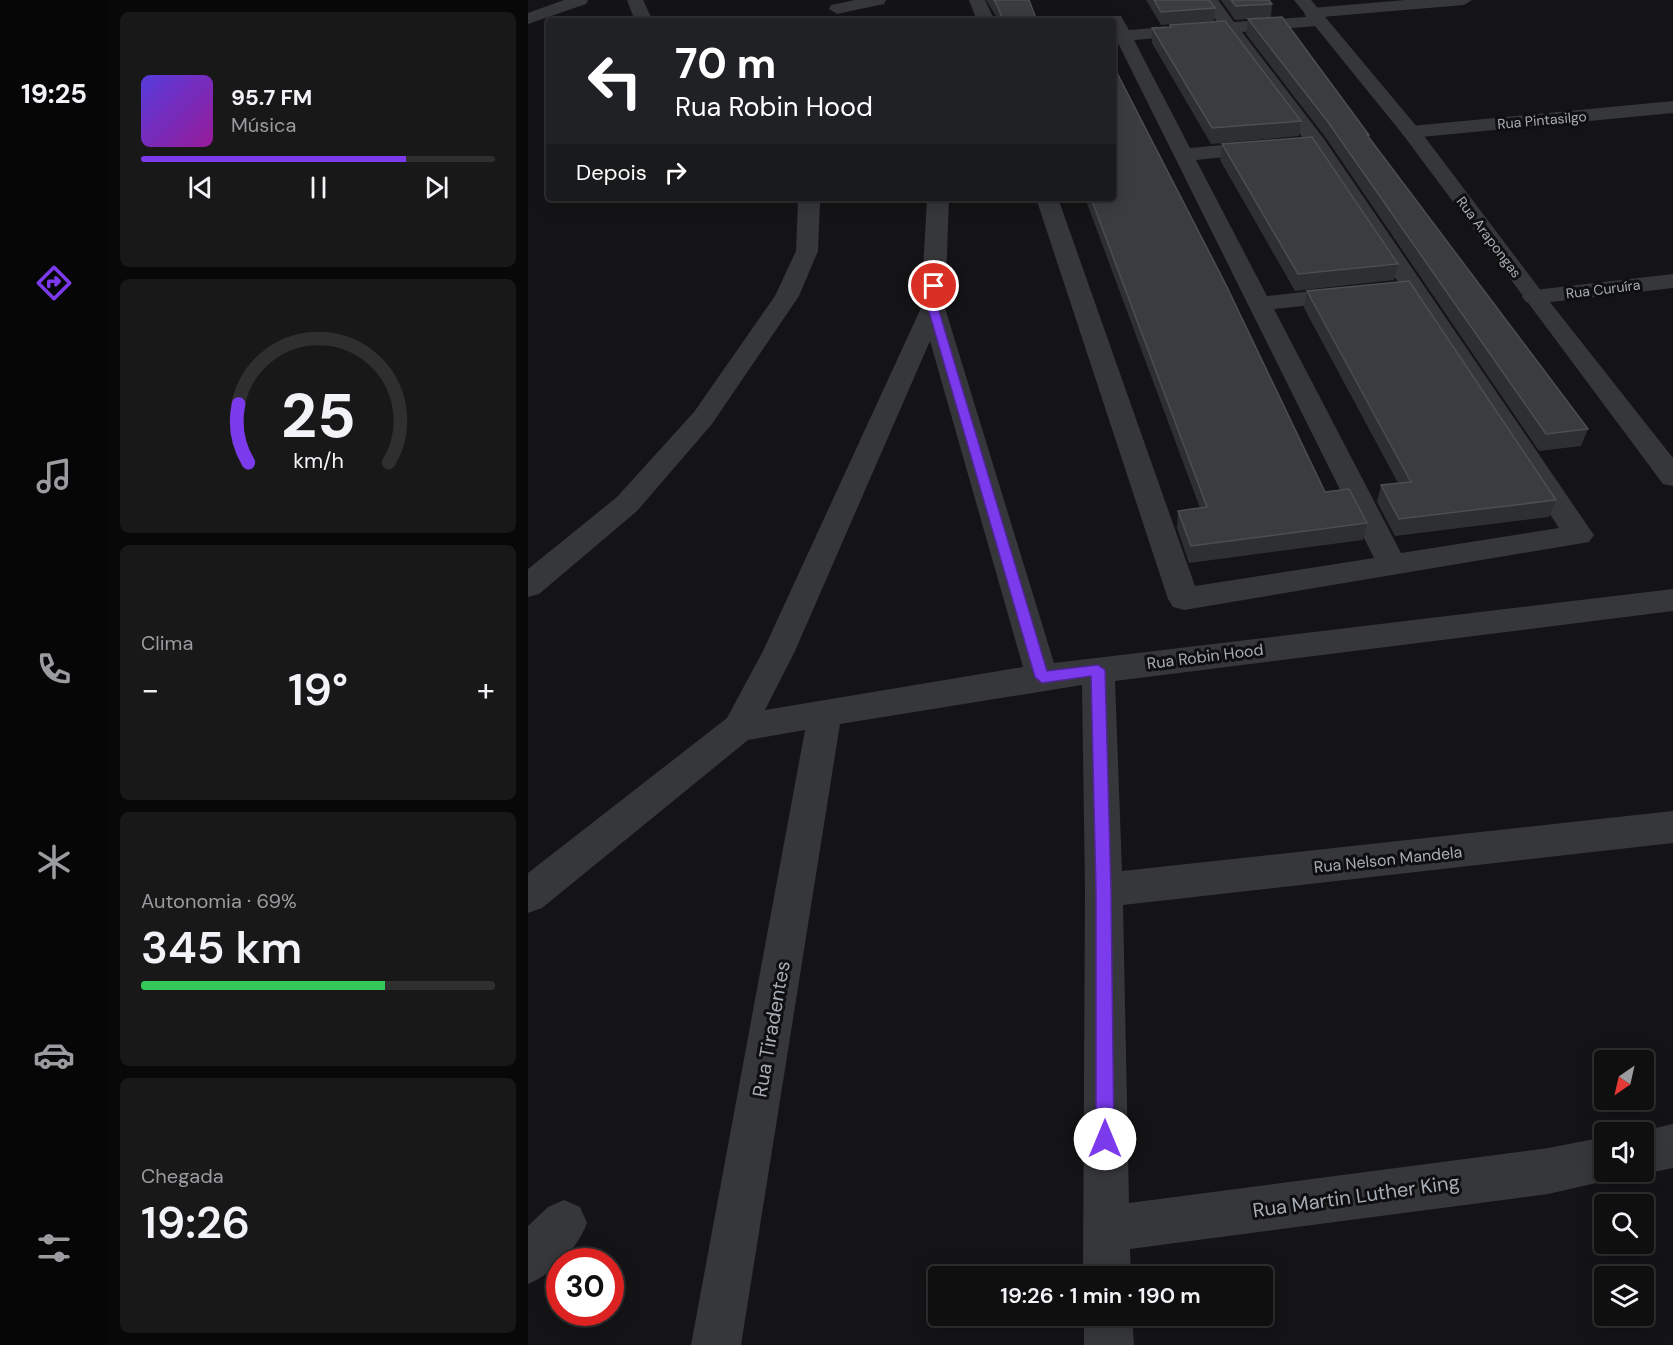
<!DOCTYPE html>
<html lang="pt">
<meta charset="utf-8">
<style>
body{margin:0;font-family:"DM Sans",sans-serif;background:#181819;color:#f1f3f6;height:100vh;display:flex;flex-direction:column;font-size:22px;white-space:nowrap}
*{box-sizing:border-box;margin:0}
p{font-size:20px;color:#9b9c9f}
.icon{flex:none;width:33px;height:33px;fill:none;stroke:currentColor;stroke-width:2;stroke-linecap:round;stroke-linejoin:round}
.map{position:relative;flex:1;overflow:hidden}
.sheet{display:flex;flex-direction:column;gap:12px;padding:12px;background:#080809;width:420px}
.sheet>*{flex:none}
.banner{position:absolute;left:18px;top:18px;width:570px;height:183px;border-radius:6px;box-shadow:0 3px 15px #0003,0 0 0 2px #2f2f30;background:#202124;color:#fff;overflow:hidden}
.needle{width:39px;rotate:214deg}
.controls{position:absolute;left:1066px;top:1050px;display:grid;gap:12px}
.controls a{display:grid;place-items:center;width:60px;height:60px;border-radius:6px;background:#0f0f10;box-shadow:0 3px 15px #0003,0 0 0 2px #2f2f30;font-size:30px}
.speed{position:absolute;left:18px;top:1248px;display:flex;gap:12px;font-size:30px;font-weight:700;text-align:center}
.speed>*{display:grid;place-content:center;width:78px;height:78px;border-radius:50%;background:#0f0f10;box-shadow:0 3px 15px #0003,0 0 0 2px #2f2f30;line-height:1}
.speed .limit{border:9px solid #d22;background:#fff;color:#111}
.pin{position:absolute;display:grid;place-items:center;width:51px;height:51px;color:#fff;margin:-26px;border:3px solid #fff;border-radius:50%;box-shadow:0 2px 6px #0007}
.me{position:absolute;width:66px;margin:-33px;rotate:0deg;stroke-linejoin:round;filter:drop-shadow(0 0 4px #0008)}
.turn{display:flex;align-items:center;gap:21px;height:126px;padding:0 30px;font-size:27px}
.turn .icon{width:78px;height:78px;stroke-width:2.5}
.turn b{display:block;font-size:42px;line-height:51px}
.then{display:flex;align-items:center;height:57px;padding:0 30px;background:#0003;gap:12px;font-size:22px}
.big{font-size:45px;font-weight:600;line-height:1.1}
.sheet .tile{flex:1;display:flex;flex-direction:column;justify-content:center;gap:9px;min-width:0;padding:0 21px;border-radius:9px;background:#181819}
.sheet .dial{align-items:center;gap:0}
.dial svg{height:156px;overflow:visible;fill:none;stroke:#2f2f30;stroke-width:7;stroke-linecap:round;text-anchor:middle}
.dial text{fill:#f1f3f6;stroke:none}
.song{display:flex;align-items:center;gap:18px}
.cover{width:72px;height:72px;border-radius:9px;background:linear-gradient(135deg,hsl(250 70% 55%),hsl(300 70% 35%))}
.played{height:6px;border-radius:3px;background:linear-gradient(90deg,#7c3aed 75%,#2f2f30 75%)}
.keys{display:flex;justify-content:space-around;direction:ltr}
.heat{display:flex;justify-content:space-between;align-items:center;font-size:33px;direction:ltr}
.charge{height:9px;border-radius:4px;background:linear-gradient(90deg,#34c759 69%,#2f2f30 0)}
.trip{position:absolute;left:400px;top:1266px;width:345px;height:60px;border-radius:6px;background:#0f0f10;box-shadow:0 3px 15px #0003,0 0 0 2px #2f2f30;font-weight:600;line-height:60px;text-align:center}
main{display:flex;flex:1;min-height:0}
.tabs{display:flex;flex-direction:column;width:108px;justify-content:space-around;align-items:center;background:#060606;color:#9b9c9f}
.tabs .icon{width:42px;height:42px}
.tabs .on{color:#7c3aed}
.tabs b{font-size:27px;color:#f1f3f6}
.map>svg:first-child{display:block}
</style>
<main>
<nav class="tabs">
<b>19:25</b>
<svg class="icon on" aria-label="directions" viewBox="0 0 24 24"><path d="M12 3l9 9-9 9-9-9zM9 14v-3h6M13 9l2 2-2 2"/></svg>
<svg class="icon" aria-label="music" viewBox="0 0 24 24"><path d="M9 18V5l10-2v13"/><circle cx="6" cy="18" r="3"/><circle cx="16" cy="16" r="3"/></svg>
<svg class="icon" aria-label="phone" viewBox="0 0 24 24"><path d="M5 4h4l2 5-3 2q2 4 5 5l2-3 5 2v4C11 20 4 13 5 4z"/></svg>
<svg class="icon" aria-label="climate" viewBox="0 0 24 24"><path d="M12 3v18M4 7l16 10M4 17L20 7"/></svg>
<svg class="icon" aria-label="car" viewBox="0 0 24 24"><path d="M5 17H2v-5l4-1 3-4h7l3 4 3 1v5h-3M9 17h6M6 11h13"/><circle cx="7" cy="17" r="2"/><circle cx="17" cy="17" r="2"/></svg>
<svg class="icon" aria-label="filters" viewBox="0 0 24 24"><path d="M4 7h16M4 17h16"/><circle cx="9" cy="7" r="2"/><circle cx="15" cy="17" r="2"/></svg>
</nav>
<section class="sheet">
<div class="tile">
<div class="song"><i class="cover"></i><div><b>95.7 FM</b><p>Música</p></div></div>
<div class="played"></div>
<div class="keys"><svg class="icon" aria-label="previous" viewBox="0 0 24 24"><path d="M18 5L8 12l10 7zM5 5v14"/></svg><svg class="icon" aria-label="pause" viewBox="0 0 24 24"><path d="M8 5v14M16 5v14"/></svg><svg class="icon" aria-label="next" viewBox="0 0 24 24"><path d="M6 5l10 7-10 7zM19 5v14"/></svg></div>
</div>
<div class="tile dial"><svg viewBox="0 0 100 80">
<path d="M14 69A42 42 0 1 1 86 69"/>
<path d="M14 69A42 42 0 0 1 9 39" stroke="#7c3aed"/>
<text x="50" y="56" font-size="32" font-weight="700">25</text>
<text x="50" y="72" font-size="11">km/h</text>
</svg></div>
<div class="tile"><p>Clima</p>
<div class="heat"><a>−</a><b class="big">19°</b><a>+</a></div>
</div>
<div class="tile"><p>Autonomia · 69%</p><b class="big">345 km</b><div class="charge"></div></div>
<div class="tile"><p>Chegada</p><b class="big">19:26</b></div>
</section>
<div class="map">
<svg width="1145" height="1345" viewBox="0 0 1145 1345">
<rect width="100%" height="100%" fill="#141416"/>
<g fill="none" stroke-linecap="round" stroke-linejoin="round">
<g fill="#36373a" fill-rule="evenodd">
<polygon points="99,0 115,0 125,21 107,21"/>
<polygon points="327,0 358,0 356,4 309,14 301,9 303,5"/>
<polygon points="441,0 457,0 467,21 449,21"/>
<path d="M673,0H690L706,22L778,17L776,13L778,9L784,8L877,0H944L936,5L794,17L798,21L795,25L789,26L714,32L796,139L1061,528L1066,535L1061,542L656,610L645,607L640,599L508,198H530L667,586L846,558L589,41H585V21L578,20L581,16H593L601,30L690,23ZM697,33L781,146L1031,528L873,553L746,309L821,301L829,299L833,294L829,289L821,287L739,296L668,160L736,153L743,151L746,147L743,143L736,141L662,148L606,40Z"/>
<polygon points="1145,101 1145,113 883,138 876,136 873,132 876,128 883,126"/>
<polygon points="267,198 289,198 292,203 290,251 271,296 184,424 109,511 11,594 0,597 0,569 89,497 166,412 247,296 268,251 270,203"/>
<path d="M399,198H421L417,308L526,663L1145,589V611L587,681L594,871L1145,811V843L595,905L601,1203L1020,1148L1077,1137V1172H1094L1093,1175L1077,1181L1020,1194L602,1249L603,1276H555L557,890L554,685L312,724L213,1345H163L277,730L220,740L14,908L0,913V873L199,718L235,651L393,308ZM402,341L495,667L237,710L267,651Z"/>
<polygon points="1145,274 1145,288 1006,304 998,302 994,297 998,292 1006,290"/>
<polygon points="1145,1124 1145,1168 1116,1174 1109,1172 1116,1172 1116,1132 1109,1132"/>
<path d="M36,1200L52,1207L59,1223C49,1249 26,1273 0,1284V1226L20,1207Z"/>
<polygon points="556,1316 604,1316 606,1345 556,1345"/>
</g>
<g fill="#36373a" fill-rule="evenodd">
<polygon points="36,0 60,0 58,4 0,24 0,13"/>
<polygon points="766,0 783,0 890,128 1014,292 1145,458 1145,486 1135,484 876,136"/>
</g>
</g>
<g fill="#2d2f31">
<polygon points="458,0 501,0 509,21 471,21"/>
<polygon points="618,0 681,0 687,8 686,21 633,25"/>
<polygon points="693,0 741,0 744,4 743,17 707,20"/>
<polygon points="720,19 841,135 840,137 1060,429 1053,446 1011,451 798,138 718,34"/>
<polygon points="642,25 773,121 771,136 683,144 624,43 624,28 642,27"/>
<polygon points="694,144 870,264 866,280 767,291 692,160"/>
<polygon points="557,198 585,198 797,492 839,523 835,540 661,563 649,528 650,511 672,508"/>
<polygon points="779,291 1028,500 1021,517 867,536 849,502 853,485 870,483 776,308"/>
</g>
<g fill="#3a3c3f" stroke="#4b4e52" stroke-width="1.5">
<polygon points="466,0 501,0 509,21 475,21 470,7"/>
<polygon points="626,0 681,0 687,8 633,12"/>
<polygon points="703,0 741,0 744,4 708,6"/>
<polygon points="754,17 841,135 839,135 1060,429 1018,434 800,122 720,19"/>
<polygon points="697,21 773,121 684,128 624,28 643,27 642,25"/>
<polygon points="585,65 698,285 797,492 821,489 839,523 663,546 650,511 679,507 563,198 585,198"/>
<polygon points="784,137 870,264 770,274 694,144"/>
<polygon points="881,281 1028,500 871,519 853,485 883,482 779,291"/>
</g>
<polygon fill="#7c3aed" stroke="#51269a" stroke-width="1.5" points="406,283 411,286 410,308 519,671 570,665 577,670 583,890 586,1139 584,1145 577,1148 571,1145 568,1139 568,890 563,676 514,683 507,677 400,308 401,286"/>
<g text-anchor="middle" stroke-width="6" stroke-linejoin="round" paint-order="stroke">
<g font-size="14" fill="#a7adb5" stroke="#0f0f11">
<text transform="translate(1014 120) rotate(-5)" y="5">Rua Pintasilgo</text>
<text transform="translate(961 237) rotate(53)" y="5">Rua Arapongas</text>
<text transform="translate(1075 289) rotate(-7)" y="5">Rua Curuíra</text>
</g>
<g font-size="16" fill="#a7adb5" stroke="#0f0f11">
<text transform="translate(677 656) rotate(-7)" y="6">Rua Robin Hood</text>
<text transform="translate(860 859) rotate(-6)" y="6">Rua Nelson Mandela</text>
</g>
<g font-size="20" fill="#a7adb5" stroke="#0f0f11">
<text transform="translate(243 1029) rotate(-80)" y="7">Rua Tiradentes</text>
<text transform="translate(828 1196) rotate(-8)" y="7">Rua Martin Luther King</text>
</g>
</g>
</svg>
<div class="controls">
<a><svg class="needle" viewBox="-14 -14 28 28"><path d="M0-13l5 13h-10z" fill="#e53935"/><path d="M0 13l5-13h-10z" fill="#9b9c9f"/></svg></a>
<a><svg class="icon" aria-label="sound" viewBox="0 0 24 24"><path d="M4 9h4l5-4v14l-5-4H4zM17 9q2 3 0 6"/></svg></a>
<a><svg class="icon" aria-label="search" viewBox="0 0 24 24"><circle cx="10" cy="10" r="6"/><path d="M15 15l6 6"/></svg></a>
<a><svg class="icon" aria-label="layers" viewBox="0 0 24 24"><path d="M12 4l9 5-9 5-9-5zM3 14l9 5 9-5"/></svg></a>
</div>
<div class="speed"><div class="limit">30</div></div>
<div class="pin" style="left:406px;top:286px;background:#d93025"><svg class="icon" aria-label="arrive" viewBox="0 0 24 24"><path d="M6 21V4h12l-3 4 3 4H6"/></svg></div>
<svg class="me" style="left:577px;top:1139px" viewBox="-20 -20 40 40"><circle r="19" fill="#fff"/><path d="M0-13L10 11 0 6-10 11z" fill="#7c3aed"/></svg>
<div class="trip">19:26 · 1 min · 190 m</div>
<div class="banner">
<div class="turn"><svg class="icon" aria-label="left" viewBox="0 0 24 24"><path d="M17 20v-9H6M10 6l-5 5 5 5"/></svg><div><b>70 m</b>Rua Robin Hood</div></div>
<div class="then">Depois<svg class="icon" aria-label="right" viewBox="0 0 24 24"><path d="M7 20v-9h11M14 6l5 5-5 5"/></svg></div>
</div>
</div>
</main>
